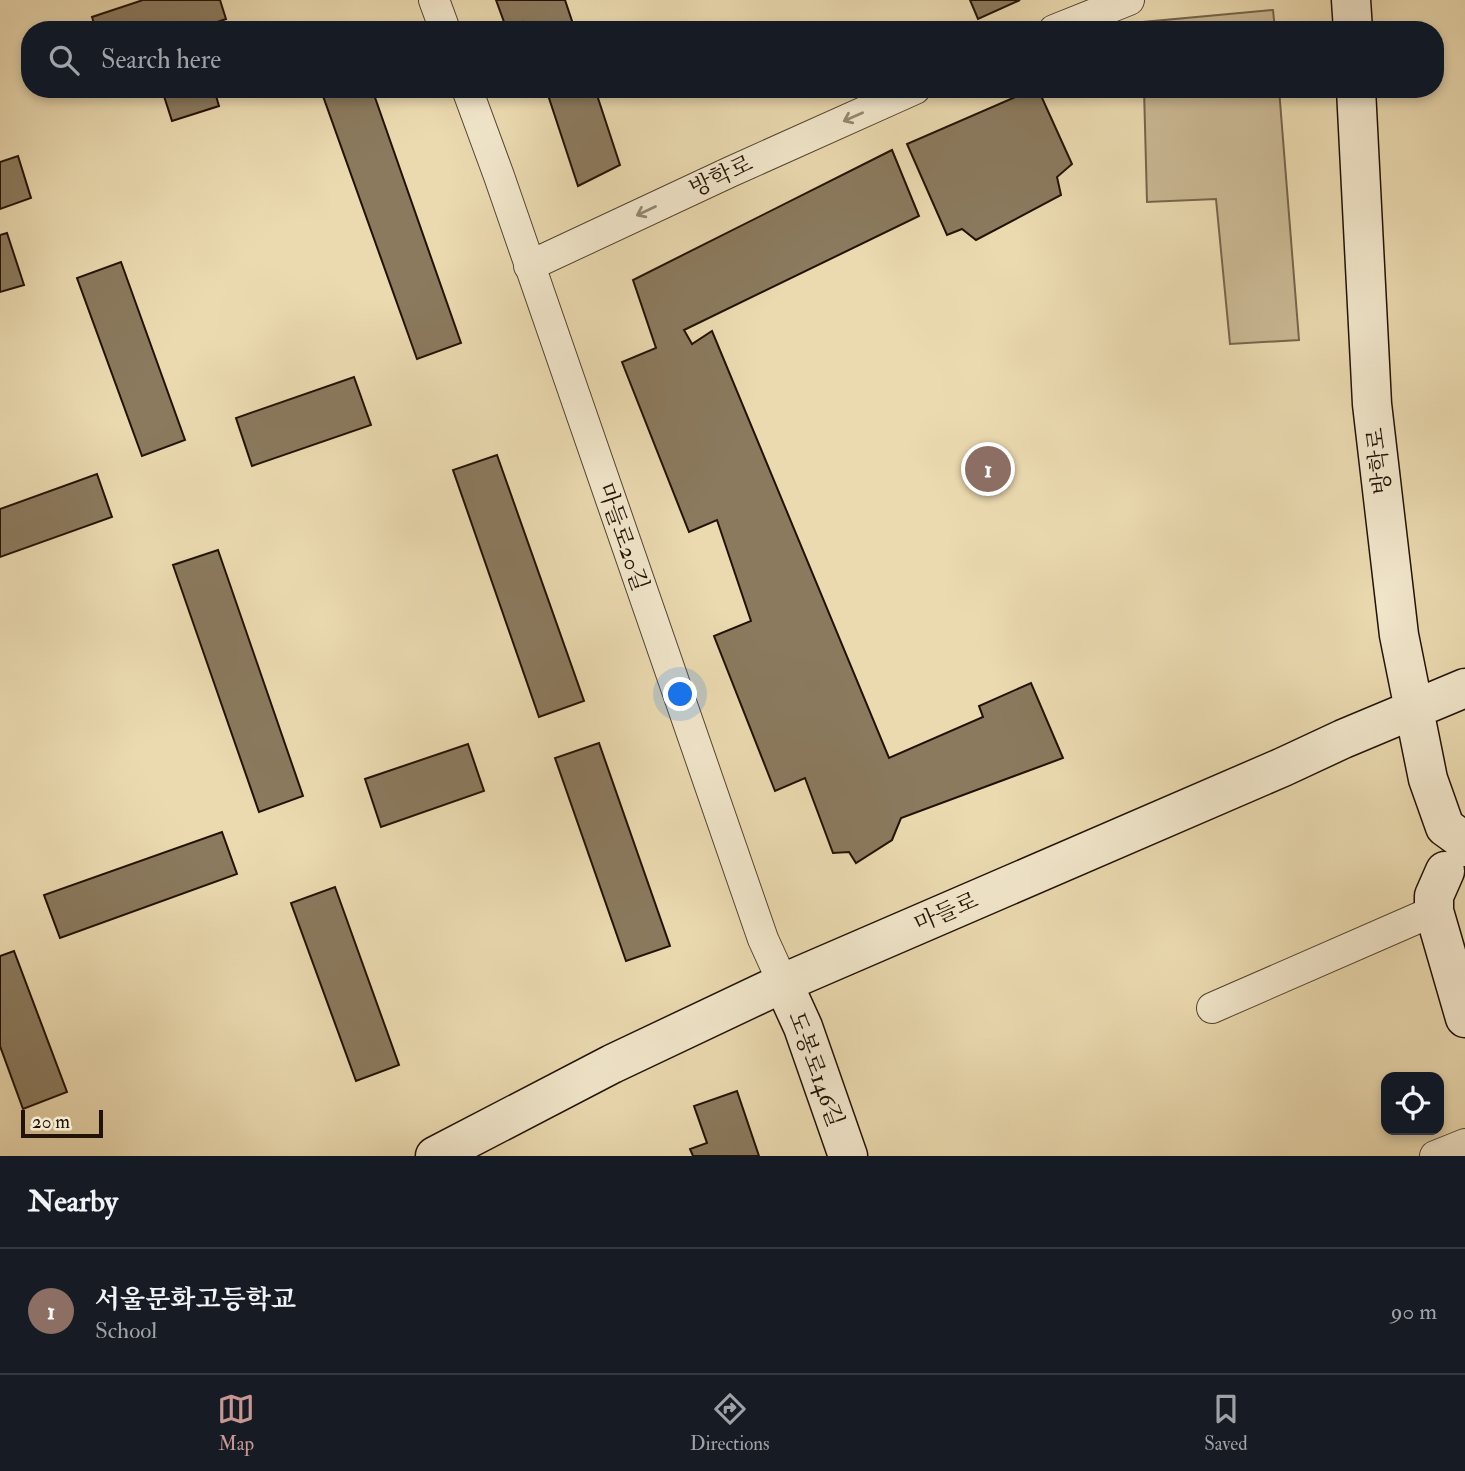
<!DOCTYPE html>
<meta charset="utf-8">
<style>
body{margin:0;font-family:"IM FELL Double Pica","Noto Serif KR",serif;background:#242831;color:#f1f3f6}
.controls{position:absolute;right:21px;bottom:21px;display:grid;overflow:hidden;border-radius:14px;box-shadow:0 4px 10px #0003}
.controls button{width:63px;height:63px;display:grid;place-items:center;padding:0;border:0;border-bottom:2px solid #363941;background:#171b24;color:#f1f3f6;font:35px sans-serif}
.scale{position:absolute;left:21px;bottom:18px;width:82px;box-sizing:border-box;padding-left:7px;border:4px solid #221205;border-top:0;font-size:19px;line-height:24px;white-space:nowrap;color:#221205;-webkit-text-stroke:5px #f2e7cc;paint-order:stroke}
.you{position:absolute;left:681px;top:695px;width:24px;height:24px;margin:-18px;border:5px solid #fff;border-radius:50%;background:#1a73e8;box-shadow:0 0 0 10px #1a73e833}
.badge{display:grid;place-items:center;width:46px;height:46px;border-radius:50%;background:#c59692;color:#fff;font-size:23px;font-weight:700}
.pin{position:absolute;translate:-50% -50%;border:4px solid #fff;box-shadow:0 2px 7px #0006}
.list{margin:0;padding:0;list-style:none}
h2{display:flex;justify-content:space-between;align-items:center;height:91px;margin:0;padding:0 28px;font-size:30px}
h2 small{font-size:23px;font-weight:400;color:#9ea1a6}
.list li{display:grid;grid-template-columns:46px 1fr auto;gap:21px;align-items:center;box-sizing:border-box;height:126px;padding:0 28px;border-top:2px solid #363941}
.list b{display:block;font-size:26px;white-space:nowrap}
.list p{margin:0;font-size:23px;white-space:nowrap;color:#9ea1a6}
.list em{font-size:23px;font-style:normal;color:#9ea1a6}
.icon{flex:none;width:38px;height:38px;fill:none;stroke:currentColor;stroke-width:2;stroke-linecap:round;stroke-linejoin:round}
.map{position:relative;flex:none;width:1465px;height:1156px;overflow:hidden}
.search{position:absolute;background:#171b24;box-shadow:0 4px 10px #0003;left:21px;right:21px;top:21px;height:77px;display:flex;align-items:center;gap:18px;box-sizing:border-box;padding:0 24px;border-radius:28px;color:#9ea1a6;font-size:26px}
.sheet{height:217px;background:#171b24}
nav{display:flex;justify-content:space-around;align-items:center;box-sizing:border-box;height:98px;border-top:2px solid #363941;background:#171b24;font-size:19px;color:#9ea1a6}
nav a{display:grid;justify-items:center;gap:4px}
nav .on{color:#c59692}
.map>svg:first-child{display:block}
.pitch{fill:#c9b893;stroke:#76654c;stroke-width:2}
.building{fill:#8b7a5e;stroke:#221205;stroke-width:2}
.lines{fill:none;stroke-linecap:round;stroke-linejoin:round}
.street-casing{stroke:#544430;stroke-width:32}
.secondary-casing{stroke:#221205;stroke-width:41}
.street{stroke:#f2e7cc;stroke-width:30}
.secondary{stroke:#f2e7cc;stroke-width:38}
.oneway{stroke:#948772}
.labels{text-anchor:middle;dominant-baseline:central;stroke-width:5;stroke-linejoin:round;paint-order:stroke}
.street-label{font-size:23px;fill:#221205;stroke:#f2e7cc}
</style>
<div class="map">
<svg width="1465" height="1156" viewBox="0 0 1465 1156">
<rect width="100%" height="100%" fill="#ebdab0"/>
<filter id="stains"><feTurbulence type="fractalNoise" baseFrequency=".00286" numOctaves="4"/><feColorMatrix values="0 0 0 0 .2 0 0 0 0 .09 0 0 0 0 .02 0 0 0 .5 -.17"/></filter>
<radialGradient id="worn" r=".72"><stop offset=".6" stop-color="#630" stop-opacity="0"/><stop offset="1" stop-color="#630" stop-opacity=".3"/></radialGradient>
<!-- pitch -->
<path class="pitch" d="M1273,10l2,20h-132v-8z
M1144,89h135l20,251 -69,4 -14,-145 -69,3z"/>
<!-- building -->
<path class="building" d="M143,0h77l6,19 -32,11h-98l-4,-13z
M496,0h69l10,30h-49l-3,-8 -16,8z
M970,0h50l-42,19z
M164,89h50l5,17 -47,15 -9,-28z
M339,89h33l89,254 -44,16 -94,-263z
M546,89h49l25,76 -42,21z
M1034,89h4l34,75 -15,13 4,18 -85,45 -14,-11 -15,6 -40,-91z
M892,150l27,66 -235,114 8,14 20,-13 177,427 94,-41 -4,-11 52,-23 32,75 -162,60 -9,22 -36,23 -7,-11 -16,1 -28,-75 -30,13 -61,-155 37,-15 -34,-101 -28,12 -67,-170 34,-14 -23,-68z
M18,156l13,42 -31,11v-47z
M7,233l17,52 -24,7v-57z
M121,262l64,178 -43,16 -65,-178z
M354,377l17,48 -119,41 -16,-48z
M497,455l87,246 -45,16 -86,-247z
M97,474l15,43 -112,40v-48z
M218,550l85,246 -44,16 -86,-247z
M599,743l71,203 -44,15 -71,-203z
M468,744l16,47 -103,36 -16,-48z
M222,832l15,42 -177,64 -16,-43z
M335,887l64,178 -43,16 -65,-178z
M14,951l53,141 -44,17 -23,-63v-90z
M737,1091l22,65h-66l-3,-7 17,-6 -13,-37z"/>
<g class="lines">
<defs>
<path id="street" d="M434,0l11,30
M1054,30l75,-30
M467,89l32,87 264,763 20,44
M529,266l201,-94 185,-83
M1212,1008l222,-97
M1435,1156l30,-12"/>
<path id="secondary" d="M1351,0l2,30
M1356,89l16,315 27,231 29,144 17,48 18,13 2,7
M1445,871l-11,25v15l31,107
M783,983l20,44 45,129
M435,1156l177,-92 171,-81 500,-216 60,-28 122,-51"/>
</defs>
<!-- street casing -->
<use href="#street" class="street-casing"/>
<!-- secondary casing -->
<use href="#secondary" class="secondary-casing"/>
<!-- street -->
<use href="#street" class="street"/>
<!-- secondary -->
<use href="#secondary" class="secondary"/>
</g>
<!-- one-way arrows -->
<defs><path id="oneway-shaft" d="M-6 0H5M1.5-3L5.5 0L1.5 3" fill="none" stroke-width="1.6" stroke-linecap="round" stroke-linejoin="round" transform="scale(1.75)"/></defs>
<g class="oneway">
<use href="#oneway-shaft" transform="translate(853 117) rotate(156)"/>
<use href="#oneway-shaft" transform="translate(646 211) rotate(155)"/>
</g>
<g class="labels">
<!-- street labels -->
<g class="street-label">
<text transform="translate(721 176) rotate(-25)">방학로</text>
<text transform="translate(1379 461) rotate(-97)">방학로</text>
<text transform="translate(623 537) rotate(71)">마들로20길</text>
<text transform="translate(946 912) rotate(-23)">마들로</text>
<text transform="translate(816 1069) rotate(70)">도봉로146길</text>
</g>
</g>
<rect width="100%" height="100%" filter="url(#stains)"/>
<rect width="100%" height="100%" fill="url(#worn)"/>
</svg>
<div class="controls">
<button><svg class="icon" aria-label="locate" viewBox="0 0 24 24"><circle cx="12" cy="12" r="6"/><path d="M12 2v4M12 18v4M2 12h4M18 12h4"/></svg></button>
</div>
<div class="scale">20 m</div>
<div class="you"></div>
<div class="pin badge" style="left:988px;top:469px;background:#8d6e63">1</div>
<div class="search"><svg class="icon" aria-label="search" viewBox="0 0 24 24"><circle cx="10" cy="10" r="6"/><path d="M15 15l6 6"/></svg>Search here</div>
</div>
<section class="sheet">
<h2>Nearby<small></small></h2>
<ul class="list">
<li><span class="badge" style="background:#8d6e63">1</span><div><b>서울문화고등학교</b><p>School</p></div><em>90 m</em></li>
</ul>
</section>
<nav>
<a class="on"><svg class="icon" aria-label="map" viewBox="0 0 24 24"><path d="M3 6l6-2 6 2 6-2v14l-6 2-6-2-6 2zM9 4v14M15 6v14"/></svg>Map</a>
<a><svg class="icon" aria-label="directions" viewBox="0 0 24 24"><path d="M12 3l9 9-9 9-9-9zM9 14v-3h6M13 9l2 2-2 2"/></svg>Directions</a>
<a><svg class="icon" aria-label="saved" viewBox="0 0 24 24"><path d="M7 4h10v16l-5-4-5 4z"/></svg>Saved</a>
</nav>
